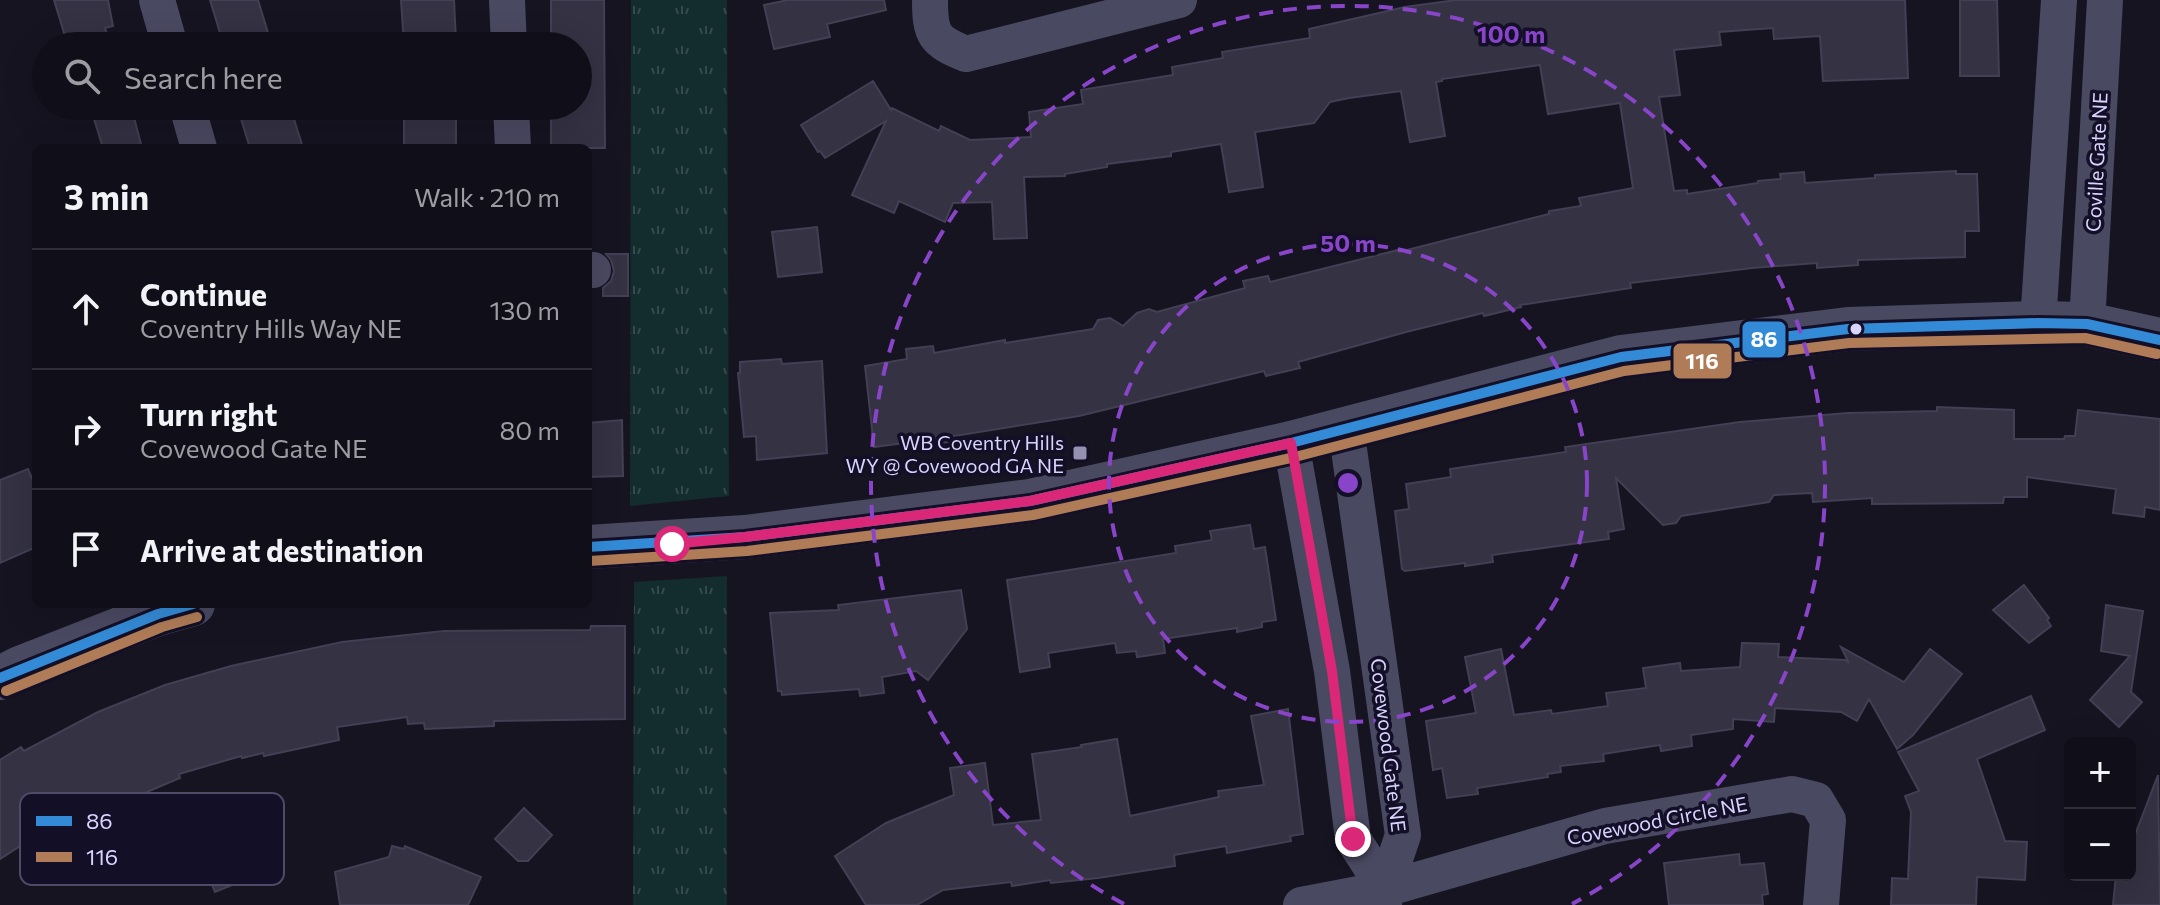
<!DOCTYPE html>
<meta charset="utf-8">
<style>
body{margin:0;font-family:Commissioner,sans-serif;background:#191822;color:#f1f3f6}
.controls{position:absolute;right:24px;bottom:24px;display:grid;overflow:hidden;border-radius:12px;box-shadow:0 8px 32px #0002}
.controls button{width:72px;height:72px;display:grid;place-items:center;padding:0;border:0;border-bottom:2px solid #302f38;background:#100f19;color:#f1f3f6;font:40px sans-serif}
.stop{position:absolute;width:24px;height:24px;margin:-18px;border:6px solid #db2777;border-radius:50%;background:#fff}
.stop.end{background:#db2777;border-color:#fff;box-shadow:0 2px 8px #0008}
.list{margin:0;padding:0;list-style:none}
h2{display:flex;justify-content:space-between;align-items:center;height:104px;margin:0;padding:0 32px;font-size:34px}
h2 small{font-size:26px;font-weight:400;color:#9c9ca2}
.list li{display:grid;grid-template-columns:52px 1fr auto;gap:24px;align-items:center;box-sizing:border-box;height:120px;padding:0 32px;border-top:2px solid #302f38}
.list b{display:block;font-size:30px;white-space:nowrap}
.list p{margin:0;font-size:26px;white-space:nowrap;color:#9c9ca2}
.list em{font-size:26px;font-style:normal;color:#9c9ca2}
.icon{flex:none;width:44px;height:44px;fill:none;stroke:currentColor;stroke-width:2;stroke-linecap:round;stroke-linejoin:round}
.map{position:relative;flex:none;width:2160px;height:905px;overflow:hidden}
.search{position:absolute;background:#100f19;box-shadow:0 8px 32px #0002;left:32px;top:32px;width:560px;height:88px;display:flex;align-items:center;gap:20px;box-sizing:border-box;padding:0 28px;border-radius:44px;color:#9c9ca2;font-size:30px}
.panel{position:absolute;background:#100f19;box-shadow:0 8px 32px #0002;left:32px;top:144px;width:560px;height:464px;border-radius:12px}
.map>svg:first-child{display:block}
.park{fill:url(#park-tufts)}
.building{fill:#343243;stroke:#433f54;stroke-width:2}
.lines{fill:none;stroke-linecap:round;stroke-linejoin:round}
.minor{stroke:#4a4962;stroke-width:36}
.tertiary{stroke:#4a4962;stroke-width:44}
.bus-1-casing{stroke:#130f26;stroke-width:16}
.bus-2-casing{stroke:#130f26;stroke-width:16}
.bus-1{stroke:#338bd7;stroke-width:10}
.bus-2{stroke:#b07c57;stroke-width:10}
.route{stroke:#db2777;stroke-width:10}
.ring{fill:none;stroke:#8945c9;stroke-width:4;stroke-dasharray:14 10}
.bus-dot{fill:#d9d4ff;stroke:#130f26;stroke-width:3}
.poi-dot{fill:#9591b1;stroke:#130f26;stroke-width:3}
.labels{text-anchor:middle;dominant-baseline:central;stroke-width:7;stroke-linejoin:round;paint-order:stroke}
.street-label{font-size:20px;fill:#d9d4ff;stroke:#130f26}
.poi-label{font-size:20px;fill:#d9d4ff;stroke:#130f26;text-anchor:end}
.key{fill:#130f26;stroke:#4e4a67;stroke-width:2}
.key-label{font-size:22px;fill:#d9d4ff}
.centre{fill:#8945c9;stroke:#130f26;stroke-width:4}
.ring-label{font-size:24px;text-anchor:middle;font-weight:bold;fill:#8945c9;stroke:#130f26;stroke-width:7;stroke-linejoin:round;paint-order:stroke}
.line-badge{stroke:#130f26;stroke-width:3}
.badge-label{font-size:22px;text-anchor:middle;font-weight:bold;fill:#fff}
</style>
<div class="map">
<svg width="2160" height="905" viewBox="0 0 2160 905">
<defs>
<pattern id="park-tufts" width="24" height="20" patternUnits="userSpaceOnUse" patternTransform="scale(2)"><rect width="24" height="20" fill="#132c2d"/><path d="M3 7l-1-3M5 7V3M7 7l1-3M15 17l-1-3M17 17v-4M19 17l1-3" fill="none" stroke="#354a4c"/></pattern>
</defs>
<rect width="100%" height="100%" fill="#161421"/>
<!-- park -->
<path class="park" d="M631,0h96l2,496 -99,10z
M727,576v329h-94l1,-323z"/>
<!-- building -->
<path class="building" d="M54,0h54l5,26 -8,2 6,18h-43z
M210,0h48l14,46h-48z
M401,0h53l2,41 -52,3z
M551,0h53l1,148h-54v-36h9v-6h18v-60h-27z
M788,0h96l2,10 -59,14 3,13 -56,12 -10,-44z
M1456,0h449l3,78 -85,3 -3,-45 -46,3 -1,-11 -54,4 2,13 -47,5 6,45 -21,2 15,94 13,-1v4l71,-11v-2l23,-2 -1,-5 24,-2 1,11 70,-5v-3l81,-4v3h21l2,57h-14v26l-107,3v5l-41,3v-5l-65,5 -122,15 1,5 -111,17 1,2 -37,9 -1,-3 -77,19 -108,30 2,6 -34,8 -2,-5 -185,45 -125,20 1,5 -36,5v-5l-45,6 -9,-81 42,-7 -1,-10 27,-3 1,7 71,-13v3l88,-14 5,-9 12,-2 13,8 14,-13 12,-4 8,3 88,-24 -2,-7 25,-5 2,6 128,-32 1,2 150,-38v-3l32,-5 -2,-8 54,-10 -13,-85 -72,11 -8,-49 -98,14v2l-6,1 9,54 -35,6 -9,-51 -52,7 -19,4 -16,21 -59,9 8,55 -34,5 -8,-48 -50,8v4l-64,8v3l-42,7v2l-41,1 3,61 -33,1 -2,-37 -39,1 -8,19 -46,-21 -5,12 -42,-18 34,-74 -61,37 -5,-7 -2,1 -17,-27 72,-44 18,29 1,-2 47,23 2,-5 29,14 61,-3 -2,-25 54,-8 -2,-14 92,-15 -1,-8 51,-9 -1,-6 88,-14 -1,-9 96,-22z
M1960,0h37l2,76h-39z
M90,106h41l11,42h-39z
M237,106h53l13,42h-53z
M404,106h52v42h-52z
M817,227l5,45 -44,5 -6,-45z
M606,254h22v42h-25v-8l8,-7 3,-10 -3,-11z
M781,359l1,5 40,-3 5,92 -70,7 -1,-24 -12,1 -6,-64h2v-11z
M1937,407l77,3v29h50l1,-3h10l3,-26 82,9v91l-15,-3 -1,10 -31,-4 3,-24 -89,-12v20h-23l-1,6 -131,1v-6l-59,4 -1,-9 -38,2 -5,7 -88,14 -5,7 -13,2 -47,-47 8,51 -16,3 1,7 -117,16 1,7 -28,4v-3l-60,8 -3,-2 -7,-58 14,-2 -3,-25 45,-7 -1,-8 116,-17 -1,-5 175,-25 108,-9 89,-2z
M622,420l1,56 -35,1v-54z
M28,469l8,19v59l-36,16v-83z
M1250,525l4,24 11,-2 11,73 -14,2v5l-25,5v-4l-74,11 2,14 -28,4 -1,-6 -19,2 -2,-10 -67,10 2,14 -30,5 -13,-92 169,-27 -1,-7 37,-6 -2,-9z
M2024,585l25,33 -2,2 4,6 -22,17 -36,-33z
M961,590l6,39 -39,51 -12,-9 -34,6 2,16 -24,3 -1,-7 -77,6 -1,-4h-3l-8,-78 69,-3 -1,-5z
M2106,605l37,6 -12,81 11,10 -23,25 -29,-27 40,-44 -29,-5z
M591,626h34v93l-131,2v5l-69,3 -1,-6 -16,1 -1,-7 -70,10 2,13 -75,16 -1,-3 -21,5 -1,-2 -62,18 1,4 -59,25 -72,41 -7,-12 -42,27v-99l21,-13 3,4 74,-39 67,-27 66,-19 111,-24 102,-11 146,-1z
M1742,643l37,1 -1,13 67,3 4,3 -8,-16 63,35 26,-33 32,25 -49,61 -16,14 -28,-50 -12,22 -16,-9 -66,-4 -1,14 -41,-3v10l-42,6 1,11 -31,5 -1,-6 -57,9 1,7 -44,5 1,6 -14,2 1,3 -71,11 1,6 -31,4 -5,-30 -9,2 -7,-49 50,-8 -11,-56 36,-8 13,66 37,-5 1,4 56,-8 -2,-13 40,-5 -3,-20 37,-5 1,8 59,-4z
M2031,696l14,34 -68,29 28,82 22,1 -2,38 -48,-3 -1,28h-85l1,-27 16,1 3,-67 -6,-16 14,-5 -21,-39z
M1288,709l15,125 -13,2 1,5 -64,12 -1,-7 -52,9 1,11 -77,12 -47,5 -1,-3 -38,6 -1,-4 -68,8 -26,15h-51l-31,-49 51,-33 68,-28 -4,-27 35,-5 8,62 48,-5 -9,-66 50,-7 -1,-2 36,-6 13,77 89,-19 -1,-6 46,-6 -13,-69z
M2158,775l2,130h-47l3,-30h14v-27z
M524,808l28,27 -24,26h-10l-23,-22z
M233,845l14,34 -32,13 -14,-34z
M392,846l12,3 1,-3 76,31 -13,28h-128l-5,-33 54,-15z
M1739,854l1,11 24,-2 4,31 -6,1 1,10h-94l-5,-42z"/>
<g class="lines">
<!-- minor -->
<path class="minor" d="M157,0l13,46
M507,0l2,46
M930,0c0,35 4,41 36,54l213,-54
M187,106l12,42
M511,106l2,42
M588,270h5
M2038,323l21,-323
M2087,324l18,-324
M1346,428l57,407 -18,54 -1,16
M1291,443l41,228 21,168 32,50
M1301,905l84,-16 220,-63 187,-32 24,6 12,20 -7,85"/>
<!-- tertiary -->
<path class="tertiary" d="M588,547l157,-10 285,-36 261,-58 330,-86 227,-28 190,-6 49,1 73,16
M0,678l20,-10 138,-54 35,-10"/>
<defs>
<path id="bus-1" d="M588,547l157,-10 285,-36 261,-58 330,-86 227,-28 190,-6 49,1 73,16
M0,678l158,-64 35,-10"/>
<path id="bus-2" d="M589,561l158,-10 286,-36 262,-58 329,-86 225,-28 236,-5 72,16
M6,691l156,-64 35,-10"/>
</defs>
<!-- bus-1 casing -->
<use href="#bus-1" class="bus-1-casing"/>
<!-- bus-2 casing -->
<use href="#bus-2" class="bus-2-casing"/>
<!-- bus-1 -->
<use href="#bus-1" class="bus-1"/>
<!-- bus-2 -->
<use href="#bus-2" class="bus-2"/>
</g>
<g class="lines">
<!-- route -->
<path class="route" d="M672,544l73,-7 285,-36 261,-58 41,228 21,168"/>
</g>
<!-- distance rings -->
<g class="ring">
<circle cx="1348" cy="483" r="239"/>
<path d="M1124 904A477 477 0 1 1 1572 904"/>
</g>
<!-- markers -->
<circle class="bus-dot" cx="1856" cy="329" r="7"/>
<rect class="poi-dot" x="1072" y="445" width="16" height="16" rx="4"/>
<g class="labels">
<!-- street labels -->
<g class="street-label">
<text transform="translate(2096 162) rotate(-87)">Coville Gate NE</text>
<text transform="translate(1389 745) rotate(83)">Covewood Gate NE</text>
<text transform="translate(1657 820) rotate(-11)">Covewood Circle NE</text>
</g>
<!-- poi labels -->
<g class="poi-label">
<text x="1064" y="442">WB Coventry Hills<tspan x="1064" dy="23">WY @ Covewood GA NE</tspan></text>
</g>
</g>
<!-- legend -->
<rect x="20" y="793" width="264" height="92" rx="12" class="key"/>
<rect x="36" y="816" width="36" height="10" fill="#338bd7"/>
<rect x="36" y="852" width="36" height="10" fill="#b07c57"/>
<g class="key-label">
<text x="86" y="829">86</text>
<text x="86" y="865">116</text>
</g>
<circle cx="1348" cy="483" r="12" class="centre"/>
<g class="ring-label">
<text x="1511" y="43">100 m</text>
<text x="1348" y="252">50 m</text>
</g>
<g class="line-badge">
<rect x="1741" y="320" width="46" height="39" rx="8" fill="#338bd7"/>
<rect x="1672" y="342" width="61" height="38" rx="8" fill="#b07c57"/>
</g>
<g class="badge-label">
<text x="1764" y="347">86</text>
<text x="1702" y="369">116</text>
</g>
</svg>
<div class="controls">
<button>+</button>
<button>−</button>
</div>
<div class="stop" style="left:672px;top:544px"></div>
<div class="stop end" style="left:1353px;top:839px"></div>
<div class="search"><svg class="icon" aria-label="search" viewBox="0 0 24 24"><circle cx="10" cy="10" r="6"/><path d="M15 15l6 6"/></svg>Search here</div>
<section class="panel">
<h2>3 min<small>Walk · 210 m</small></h2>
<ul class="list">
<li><svg class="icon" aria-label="ahead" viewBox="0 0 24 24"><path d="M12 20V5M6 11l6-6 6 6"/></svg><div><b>Continue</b><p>Coventry Hills Way NE</p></div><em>130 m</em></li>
<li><svg class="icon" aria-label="right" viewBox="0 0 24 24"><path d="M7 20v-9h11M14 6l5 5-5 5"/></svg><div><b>Turn right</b><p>Covewood Gate NE</p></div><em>80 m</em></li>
<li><svg class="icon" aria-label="arrive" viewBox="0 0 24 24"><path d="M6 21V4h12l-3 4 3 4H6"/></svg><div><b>Arrive at destination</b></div></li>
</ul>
</section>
</div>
